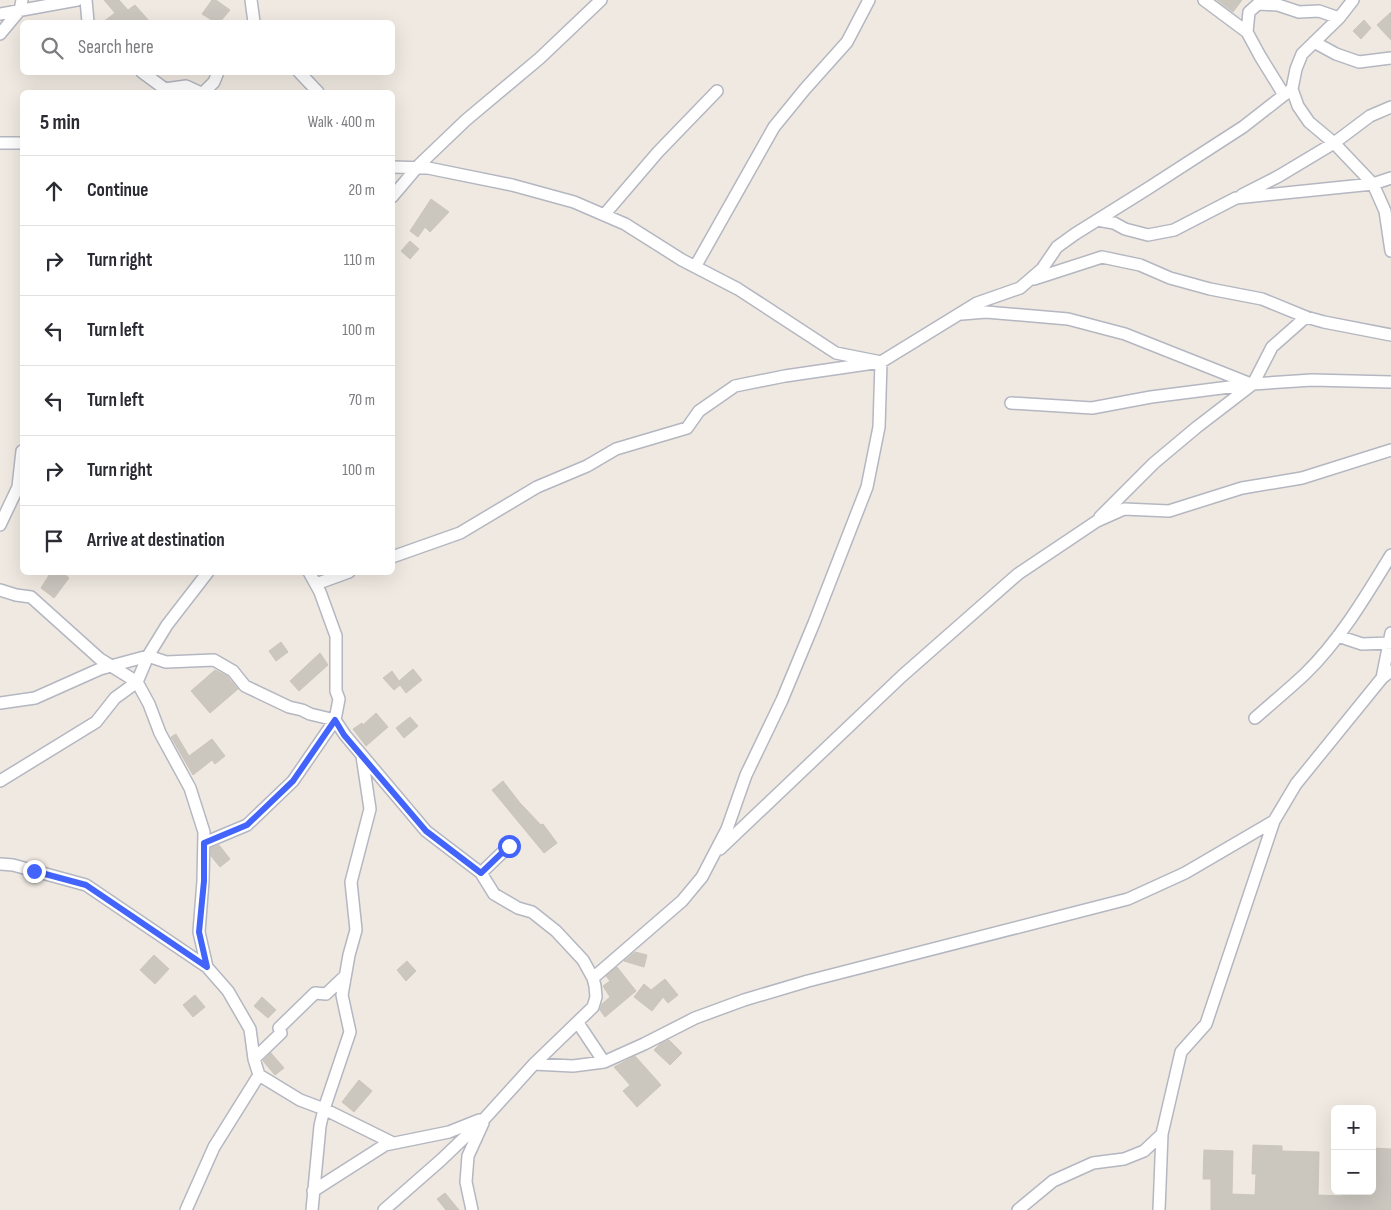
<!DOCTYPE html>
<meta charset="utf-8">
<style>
body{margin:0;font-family:"Sofia Sans Condensed",sans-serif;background:#f7f7f7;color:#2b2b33}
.controls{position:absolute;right:15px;bottom:15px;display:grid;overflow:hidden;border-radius:8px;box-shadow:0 5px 20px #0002}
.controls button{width:45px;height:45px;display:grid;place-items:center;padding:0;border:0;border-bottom:1px solid #e1e1e2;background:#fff;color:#2b2b33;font:25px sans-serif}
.stop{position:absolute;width:15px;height:15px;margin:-11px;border:4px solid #4264fb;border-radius:50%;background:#fff}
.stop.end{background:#4264fb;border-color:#fff;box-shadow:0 1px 5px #0008}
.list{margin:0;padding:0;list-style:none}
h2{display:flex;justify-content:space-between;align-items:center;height:65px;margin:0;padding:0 20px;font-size:21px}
h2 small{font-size:16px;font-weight:400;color:#7c7c81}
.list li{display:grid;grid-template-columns:32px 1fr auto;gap:15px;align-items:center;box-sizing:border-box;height:70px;padding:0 20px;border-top:1px solid #e1e1e2}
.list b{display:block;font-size:19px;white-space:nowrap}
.list em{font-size:16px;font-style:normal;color:#7c7c81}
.icon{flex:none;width:28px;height:28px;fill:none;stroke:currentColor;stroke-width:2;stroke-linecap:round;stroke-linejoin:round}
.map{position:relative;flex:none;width:1391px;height:1210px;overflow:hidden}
.search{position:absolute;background:#fff;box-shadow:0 5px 20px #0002;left:20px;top:20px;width:375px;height:55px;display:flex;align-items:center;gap:12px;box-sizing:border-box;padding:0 18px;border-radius:8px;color:#7c7c81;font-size:19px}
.panel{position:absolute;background:#fff;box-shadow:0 5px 20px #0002;left:20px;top:90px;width:375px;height:485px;border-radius:8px}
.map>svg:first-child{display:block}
.building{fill:#cbc7bf;stroke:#cbc5ba}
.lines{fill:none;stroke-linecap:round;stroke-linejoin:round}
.street-casing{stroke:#b4b7c1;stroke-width:14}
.street{stroke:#fff;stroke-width:11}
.route{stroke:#4264fb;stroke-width:6}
</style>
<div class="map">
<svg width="1391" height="1210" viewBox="0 0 1391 1210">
<rect width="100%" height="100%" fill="#efe9e1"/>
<!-- building -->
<path class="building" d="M104,0h15l9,10 7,-5 15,17h-47l12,-9z
M212,0h4l14,10 -10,12h-5l-13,-8z
M1217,0h25l-9,12z
M1391,12v28l-14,-15z
M1364,20l7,8 -10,11 -8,-8z
M431,199l18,13 -19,20 -5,-5 -7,10 -8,-6z
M410,241l9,8 -9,10 -9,-8z
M51,572h11l7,6 -15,20 -13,-10z
M281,642l7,10 -12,9 -7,-10z
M320,653l8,12 -29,26 -9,-10z
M413,669l9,11 -16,13 -6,-8 -6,5 -11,-12 9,-7 7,10z
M215,670l12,6 11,13 -28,24 -19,-22z
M376,713l12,14 -22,19 -13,-17 9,-6 1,2z
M410,717l8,9 -14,12 -8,-10z
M176,734l13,22 23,-17 13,17 -10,8 -3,-4 -19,15 -22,-38z
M503,781l17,22 21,22 2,-1 14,19 -13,10 -52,-63z
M219,845l11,14 -10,8 -9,-11v-8z
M635,952l12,3 -3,12 -20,-6z
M154,955l15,14 -14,15 -15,-14z
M407,961l9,10 -10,10 -9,-11z
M617,967l19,24 -31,26 -5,-7 2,-6 8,-7 -7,-11 7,-5 -4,-5z
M665,979l13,16 -10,8 -5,-6 -11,14 -18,-14 10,-13 7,6z
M195,995l10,12 -12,10 -10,-12z
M262,997l14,13 -8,8 -14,-12z
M669,1040l13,13 -12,12 -16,-15 6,-6z
M271,1053l13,15 -9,7 -12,-14z
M635,1056l26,29 -24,22 -14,-16 7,-6 -16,-18z
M359,1080l13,11 -18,21 -12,-10z
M1253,1145l29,1v5l37,1 -1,43 24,1v-3l30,1v-46l19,1v61h-180v-31h-8l1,-29 29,1 -1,43 23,1 1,-21h-4z
M445,1193l14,17h-13l-9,-11z"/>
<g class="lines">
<defs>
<path id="street" d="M86,0l2,22
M251,0l3,22
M1204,0l43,32 2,-20 9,-8 20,1 21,7 20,-1 20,7 14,-18
M0,14l77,-14
M0,34l20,-24 2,-10
M1314,42l22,12 23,8 32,-4
M142,72l23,17 21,-3 13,6
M299,72l19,20
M1292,89l4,-20 6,-15 37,-36
M204,92l10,-10 4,-10
M1284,95l8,-6 6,17 11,16 25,21 39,41 12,27 6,40
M0,143h22
M392,167l36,1 84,17 62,17 51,22 57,36 56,29 98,64 45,9 96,-59 43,-15 22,-19 15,-22 18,-13 72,-45 96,-62 41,-32 -24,-39 -13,-24
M1242,195l37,-19 55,-33 36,-27 21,-9
M392,197l28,-33 46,-44 74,-62 61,-58
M604,215l54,-63 59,-61
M1097,220l17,3 11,6 23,6 26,-5 62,-32 137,-14 18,-6
M695,267l79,-140 31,-38 42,-47 22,-42
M1034,279l68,-22 38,8 30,13 40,11 52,10 44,18 18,5 67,13
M962,314l24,-2 82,7 57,15 126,50
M1011,403l81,5 59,-11 102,-13 59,-4 79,2
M1100,517l54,-54 43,-36 56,-43 19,-37 34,-30
M0,525l18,-38 4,-36
M392,557l68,-24 77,-46 50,-21 29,-17 71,-21 12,-17 36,-25 50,-10 96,-14 -2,65 -12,60 -53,136 -32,77 -36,75 -19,54 -25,48 -20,24 -89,77
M316,584l33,-12
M0,590l16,5 15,2 69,62 37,23 12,22 11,29 30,55 14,44 -1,49 -4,51 8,35 21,24 22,38 4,30 5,16 41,25 24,9 -4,17 -8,84
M1338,636l24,8 29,-1
M1382,678l9,-45
M0,703l35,-5 65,-29 48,-13 18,6 48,-2 19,11 12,15 44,21 13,3 8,4 25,6 10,15 81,96 55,42 13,21 24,14 14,4 24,19 27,29 10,18 2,8 1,11 -3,10 -59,57 -48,53 -45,43 -57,50
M1255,718c17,-15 34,-29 50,-44 35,-34 61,-78 86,-119
M362,756l8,53 -19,73 5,48 -7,25 -7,40 8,37 -26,77 69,34
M0,781l96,-59 19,-24 22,-16 11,-26 19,-31 41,-53
M204,843l43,-18 46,-44 42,-61 4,-21 -3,-8v-55l-16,-44 -11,-20
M720,849l182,-173 116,-102 79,-53 27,-12 45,2 73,-23 60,-10 89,-28
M0,864l13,1 73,20 121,82
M481,873l28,-27
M578,1023l26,39
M254,1059l27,-26 -2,-5 36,-35 11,1 19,-18
M534,1064l39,2 31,-4 40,-18 51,-26 49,-18 64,-19 320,-82 57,-26 89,-52 22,-37 86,-106 9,-7
M313,1191l72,-46 64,-13 30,-12
M186,1210l28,-63 45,-72
M472,1210l-6,-28 2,-26 15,-33
M1018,1210l35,-29 40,-18 31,-4 20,-8 18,-17 19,-82 25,-28 68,-203
M1159,1210l3,-76"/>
</defs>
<!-- street casing -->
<use href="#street" class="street-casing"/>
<!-- street -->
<use href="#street" class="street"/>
</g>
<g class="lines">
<!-- route -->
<path class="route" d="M34,871l52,14 121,82 -8,-35 5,-51v-38l43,-18 46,-44 42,-61 9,15 82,96 55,42 28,-27"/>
</g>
</svg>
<div class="controls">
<button>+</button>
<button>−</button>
</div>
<div class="stop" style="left:509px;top:846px"></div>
<div class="stop end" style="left:34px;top:871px"></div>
<div class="search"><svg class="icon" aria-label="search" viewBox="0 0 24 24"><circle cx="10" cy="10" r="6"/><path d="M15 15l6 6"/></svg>Search here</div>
<section class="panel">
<h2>5 min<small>Walk · 400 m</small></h2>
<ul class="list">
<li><svg class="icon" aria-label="ahead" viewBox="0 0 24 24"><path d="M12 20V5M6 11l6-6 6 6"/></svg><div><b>Continue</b></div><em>20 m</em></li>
<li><svg class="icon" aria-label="right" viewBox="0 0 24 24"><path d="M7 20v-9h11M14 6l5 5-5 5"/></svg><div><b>Turn right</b></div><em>110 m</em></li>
<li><svg class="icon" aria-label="left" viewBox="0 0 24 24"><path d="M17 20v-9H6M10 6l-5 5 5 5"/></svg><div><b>Turn left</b></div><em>100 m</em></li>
<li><svg class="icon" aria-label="left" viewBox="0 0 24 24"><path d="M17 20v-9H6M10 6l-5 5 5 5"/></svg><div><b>Turn left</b></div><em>70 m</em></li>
<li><svg class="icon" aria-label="right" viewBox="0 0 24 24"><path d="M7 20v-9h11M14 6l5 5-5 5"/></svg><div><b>Turn right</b></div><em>100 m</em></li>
<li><svg class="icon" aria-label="arrive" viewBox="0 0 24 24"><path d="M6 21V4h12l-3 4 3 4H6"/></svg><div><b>Arrive at destination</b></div></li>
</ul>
</section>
</div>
